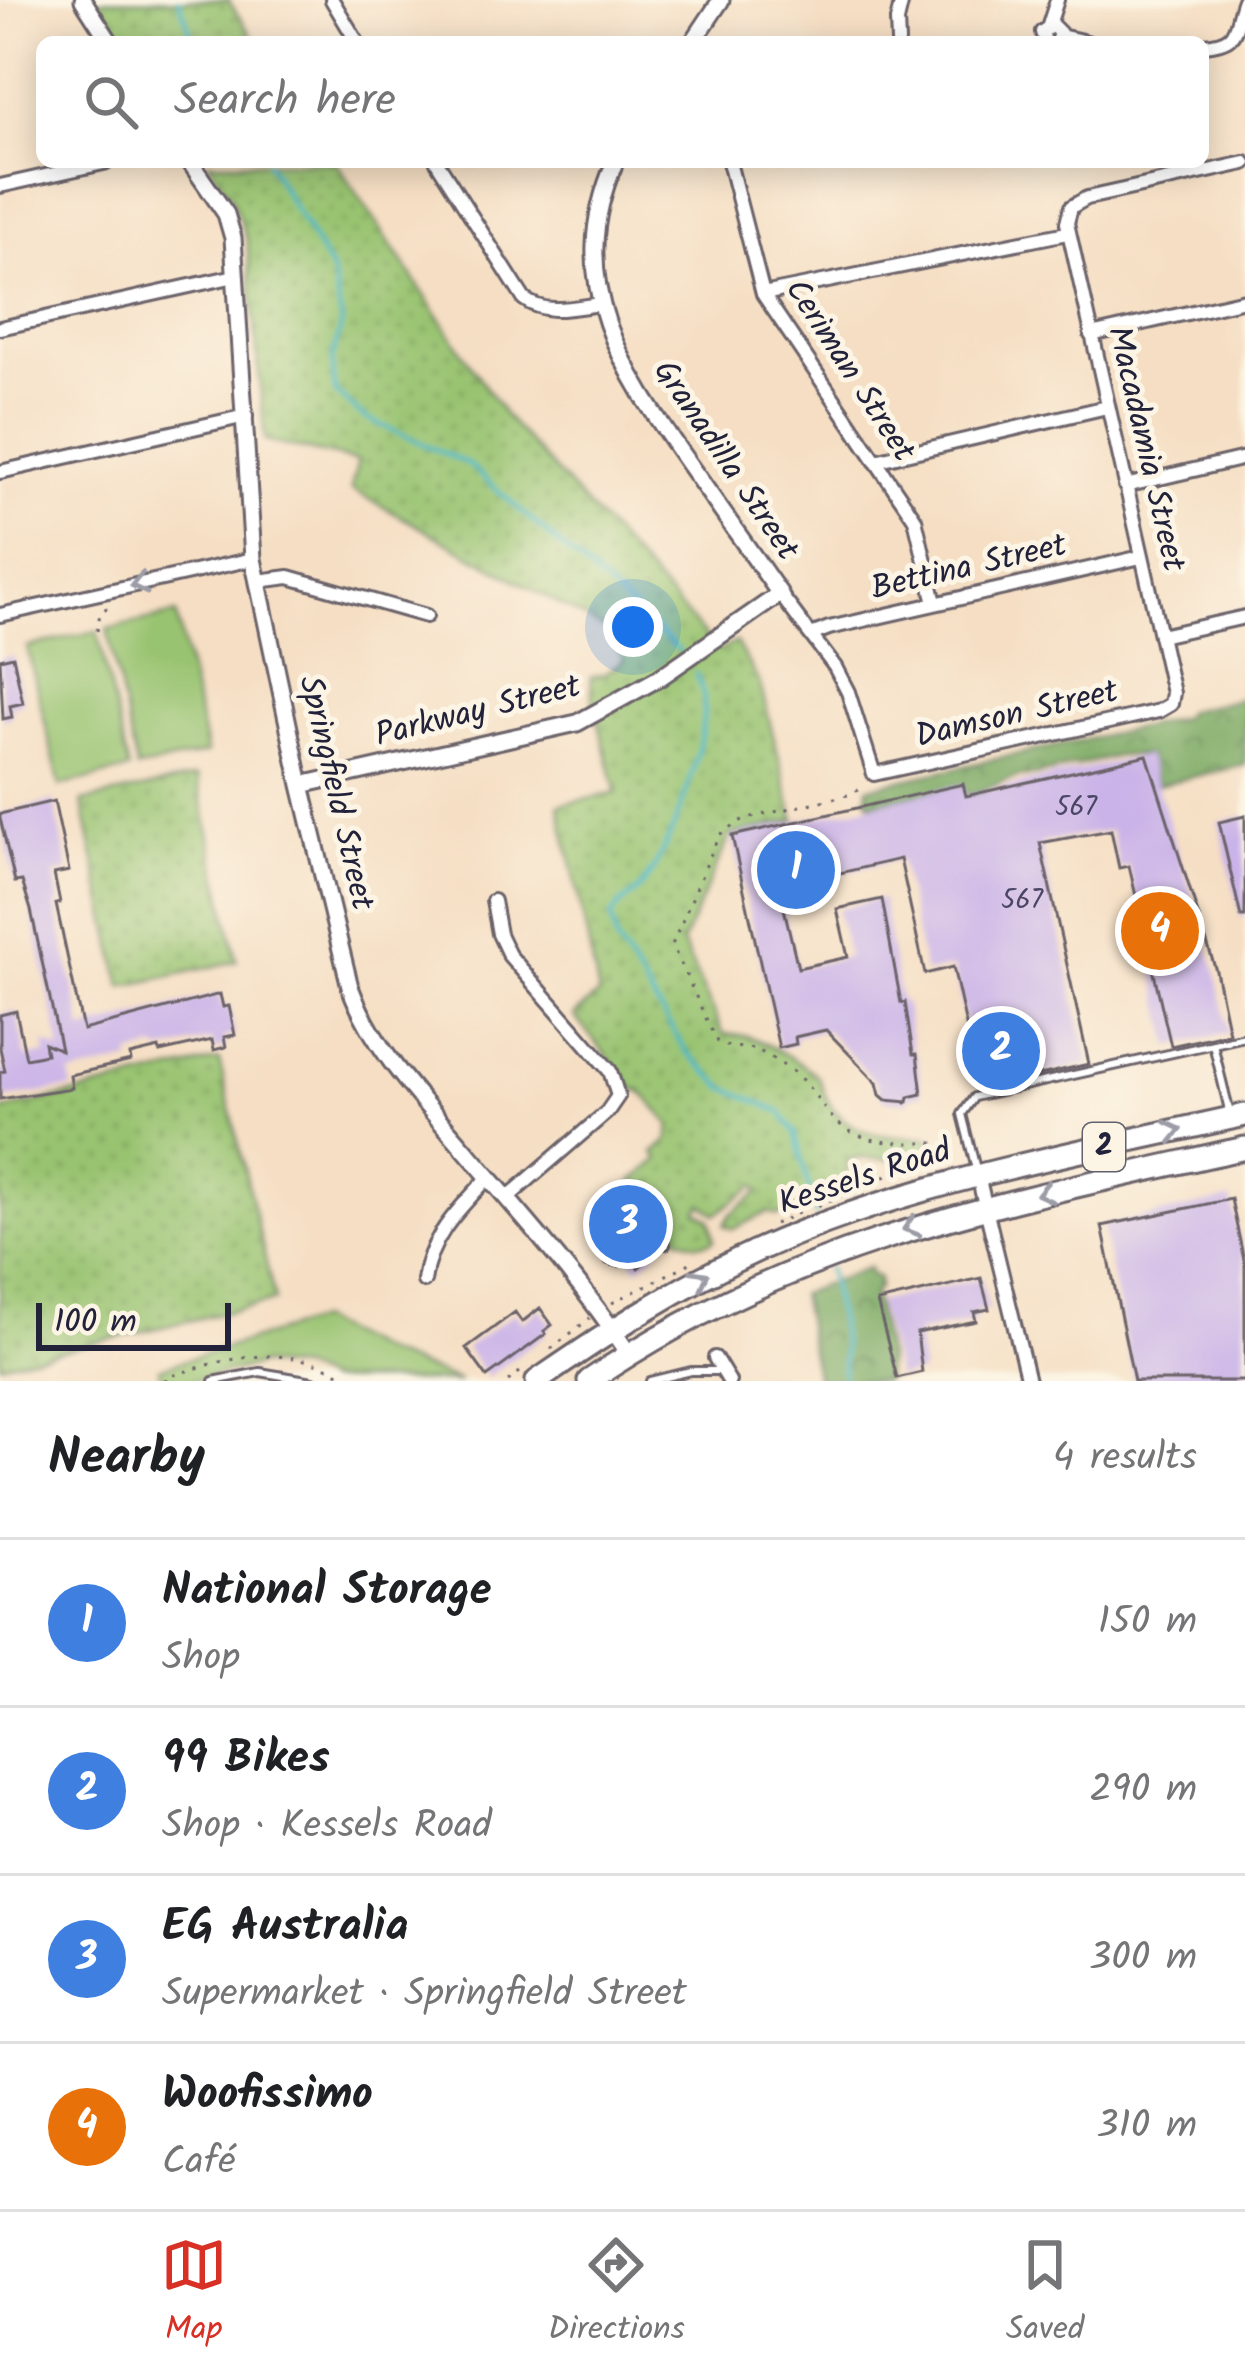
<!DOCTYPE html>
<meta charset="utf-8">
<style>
body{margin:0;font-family:Kalam,sans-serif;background:#f6f6f6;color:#202124}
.scale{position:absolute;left:36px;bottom:30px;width:195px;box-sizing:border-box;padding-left:12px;border:6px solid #22223b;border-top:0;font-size:33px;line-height:42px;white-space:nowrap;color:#22223b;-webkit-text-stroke:9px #fcf5e5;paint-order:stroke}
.you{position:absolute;left:633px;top:627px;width:42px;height:42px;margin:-30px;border:9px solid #fff;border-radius:50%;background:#1a73e8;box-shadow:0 0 0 18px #1a73e833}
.badge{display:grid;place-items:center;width:78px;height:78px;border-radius:50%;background:#d93025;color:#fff;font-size:39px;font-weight:700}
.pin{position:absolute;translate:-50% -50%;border:6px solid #fff;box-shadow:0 3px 12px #0006}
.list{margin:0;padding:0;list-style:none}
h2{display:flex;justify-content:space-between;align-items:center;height:156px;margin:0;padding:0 48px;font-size:51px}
h2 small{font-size:39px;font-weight:400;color:#757577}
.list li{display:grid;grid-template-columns:78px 1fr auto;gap:36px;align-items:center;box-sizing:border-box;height:168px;padding:0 48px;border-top:3px solid #e0e0e0}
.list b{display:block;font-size:45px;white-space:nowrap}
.list p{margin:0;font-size:39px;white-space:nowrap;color:#757577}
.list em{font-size:39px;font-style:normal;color:#757577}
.icon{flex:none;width:66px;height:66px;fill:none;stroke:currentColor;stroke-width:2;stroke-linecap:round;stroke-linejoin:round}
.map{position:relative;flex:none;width:1245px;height:1381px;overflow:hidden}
.search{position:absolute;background:#fff;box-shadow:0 6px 30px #0003;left:36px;right:36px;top:36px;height:132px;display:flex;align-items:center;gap:30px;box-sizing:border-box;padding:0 42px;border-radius:18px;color:#757577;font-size:45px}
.sheet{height:828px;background:#fff}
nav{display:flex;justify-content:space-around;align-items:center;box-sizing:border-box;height:168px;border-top:3px solid #e0e0e0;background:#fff;font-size:33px;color:#757577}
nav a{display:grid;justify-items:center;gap:6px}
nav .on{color:#d93025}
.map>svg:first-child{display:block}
.green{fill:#98c370;stroke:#5d7256;stroke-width:3}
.forest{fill:url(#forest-crowns);stroke:#4e664e;stroke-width:3}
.park{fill:url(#park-dots);stroke:#5d7256;stroke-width:3}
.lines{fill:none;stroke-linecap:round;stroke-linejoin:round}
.stream{stroke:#49b8c2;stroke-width:4.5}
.building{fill:#cab3e8}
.service-casing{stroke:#6c646b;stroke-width:12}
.minor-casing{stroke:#6c646b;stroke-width:18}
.tertiary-casing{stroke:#6c646b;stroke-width:21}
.trunk-casing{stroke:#6c646b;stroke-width:27}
.path{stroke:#6c646b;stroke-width:3;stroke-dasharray:3 9;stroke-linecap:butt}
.service{stroke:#fff;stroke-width:6}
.minor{stroke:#fff;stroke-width:12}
.tertiary{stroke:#fff;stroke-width:15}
.trunk{stroke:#fff;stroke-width:21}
.oneway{stroke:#9c9ca7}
.labels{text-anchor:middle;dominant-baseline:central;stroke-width:10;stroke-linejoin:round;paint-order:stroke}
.number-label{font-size:27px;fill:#4c4666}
.shield{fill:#fcf5e5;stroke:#63616e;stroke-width:3}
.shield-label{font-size:30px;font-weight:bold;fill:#22223b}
.street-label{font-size:33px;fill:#22223b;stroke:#fcf5e5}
</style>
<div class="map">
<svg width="1245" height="1381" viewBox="0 0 1245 1381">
<defs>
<pattern id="forest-crowns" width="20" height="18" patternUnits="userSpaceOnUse" patternTransform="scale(3)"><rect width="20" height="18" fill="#7aa962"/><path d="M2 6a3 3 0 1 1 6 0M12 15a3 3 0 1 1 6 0" fill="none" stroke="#648952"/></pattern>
<pattern id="park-dots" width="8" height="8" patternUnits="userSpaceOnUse" patternTransform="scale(3)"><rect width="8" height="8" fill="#98c370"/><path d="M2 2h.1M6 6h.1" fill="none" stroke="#83a762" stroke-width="1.8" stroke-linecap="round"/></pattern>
</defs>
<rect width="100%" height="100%" fill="#fcf5e5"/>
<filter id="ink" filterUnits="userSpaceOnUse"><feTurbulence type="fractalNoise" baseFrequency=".00833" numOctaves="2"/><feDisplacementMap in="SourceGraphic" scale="24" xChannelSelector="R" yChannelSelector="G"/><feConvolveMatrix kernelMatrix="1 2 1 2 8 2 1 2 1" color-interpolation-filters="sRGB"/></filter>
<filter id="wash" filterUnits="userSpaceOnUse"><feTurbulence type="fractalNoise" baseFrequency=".004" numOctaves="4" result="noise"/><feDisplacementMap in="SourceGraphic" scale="48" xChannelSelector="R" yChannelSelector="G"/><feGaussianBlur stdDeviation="2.7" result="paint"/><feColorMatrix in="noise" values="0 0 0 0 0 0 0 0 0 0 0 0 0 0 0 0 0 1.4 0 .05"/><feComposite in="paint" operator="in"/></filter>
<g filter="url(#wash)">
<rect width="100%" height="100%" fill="#f5dec3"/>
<!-- green -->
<path class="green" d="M176,614l31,139 -70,16 -30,-140z
M97,631l32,139 -69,16 -33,-139z
M317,1320l68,34 75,27h-133l-28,-12 -40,-4 -67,16h-31l-2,-13z"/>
<!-- forest -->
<path class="forest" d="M1245,698v67l-88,20 -10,-30 -30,1 -84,20c-22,-2 -45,15 -67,20l-3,-11 -91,19 -5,-6 1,-11 270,-59 43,-10 5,-7z
M869,1267l1,7 8,3 1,10 -6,7 14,63 -3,24h-67l-17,-87z"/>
<!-- park -->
<path class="park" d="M98,0h130l28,42h-129z
M208,162h128l169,254 214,235 17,-9 24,42 35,136 -65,16 -48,107 41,90c10,4 18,1 27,4 11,3 58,29 66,38 6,6 7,18 12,26 22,37 62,37 101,36l3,18 -9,4 -15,-7 -20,7 -30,-1 -11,4 1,18 24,-10 5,3 -30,19 -70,24 -9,-4 -35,17 -9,-4 7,-11 28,-22 -4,-6 -39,28 -14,-10 -5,7 13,8 4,21c-36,17 -58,-30 -82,-58l27,-22 -5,-7 14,-12 3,-16 -31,-35h-5l-61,-74 25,-22 -40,-189 58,-12 -24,-91 -2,-25 13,-3 20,-14 -16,-29 -257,-142 7,-28 -93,-20 -18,-200 -16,-45z
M197,777l40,184 -115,26 -40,-185z
M219,1060l56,241 -275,63v-253z"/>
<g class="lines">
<!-- stream -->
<path class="stream" d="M179,0l15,42
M267,162l65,110 10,51 -10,36 3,33 30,26 103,46 211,186
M696,674c3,9 8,18 8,27 0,53 -31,141 -61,184 -10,13 -24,17 -32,32l6,25 69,109 38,36 57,25 14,21 21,83
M828,1268l15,78v35"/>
</g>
<g id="blocks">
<!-- building -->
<path class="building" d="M13,656l10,47 -13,3 2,11 -9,2 -3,-60z
M1147,755l69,216 13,62 -58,13 -42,-180 -10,2 -8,-38 -71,13 49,221 -58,13 -2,-6 -37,9 -25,-50 -14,-63 -28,7 -25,-115 -121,28 19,81 50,-11 -11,-48 45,-10 19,104 4,-1 8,52h4l5,40 -13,3 -1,5 -22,-2 -6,-5 -3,-12 -51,-53 -31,7 1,7 -17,4 -47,-212 231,-52 3,12z
M54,801l15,70 -15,3 6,29 -4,1 27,126 137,-36 3,13 6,-1 6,29 -11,2 2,10 -12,3 -2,-10 -52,12 -1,-4 -29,7 1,6 -61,14 2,13 -72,11v-27l5,-1 -5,-23v-33l16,-4 10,47 20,-4 -2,-11 17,7 -30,-140 -9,-29 -7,1 -15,-64v-4z
M1245,816v101h-4l-22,-95z
M1231,1199l14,66v116h-111l-32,-155z
M638,1208l10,12 -9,8 4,4 -1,10 11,2 6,6 -21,18 -6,-7v-11l-10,-1 -14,-16z
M981,1278l8,31 -15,3 2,9 -59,12 5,39 -25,6 -20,-76z
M540,1308l12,17 -8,6 2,3 -59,43 -21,-29 49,-36 7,10z"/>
</g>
</g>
<g filter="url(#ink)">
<use href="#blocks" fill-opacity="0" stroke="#6c646b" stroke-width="3"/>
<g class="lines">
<defs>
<path id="service" d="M1213,1044l16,66
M976,1169l-14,-55 12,-17 271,-60
M648,1238l6,-5 12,12
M627,1255l-9,7 -9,-2 -17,-23 44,-38
M213,1381l47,-9 53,9
M650,1381l41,-10h32"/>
<path id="minor" d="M332,0l25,42
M1049,25l8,-25
M1060,36l27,6
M898,42l-1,-21 5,-21
M1045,42l-3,-10 10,-7 8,8 -3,9
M1203,45c38,-3 30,-16 41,-45
M437,162l87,137c22,17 51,8 77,5
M729,162l34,132 152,225 20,84
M0,186l108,-24
M763,294l304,-61
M0,328l235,-52
M1091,335l154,-35
M875,461l232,-54
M0,472l246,-56
M1125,486l120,-28
M258,581l31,-4 137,39
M780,594l55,73 13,25 26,82 285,-63 12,-7 2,-11 -106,-470 4,-16 16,-9 158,-35
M0,615l253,-56
M811,635l18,-7 312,-71
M1160,636l85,-19
M493,901l6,33 10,21 101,116 8,25 -11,16 -100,86
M978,1176l50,205
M424,1281c5,-44 36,-73 65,-104
M715,1358l14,23"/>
<path id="tertiary" d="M83,0l27,42
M693,42l28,-42
M190,162l36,52 7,24 20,321 48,226 49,202c23,62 68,108 111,158 58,68 119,134 168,209
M301,785l276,-62 82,-45 121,-84c-30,-43 -60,-86 -90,-128 -67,-96 -128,-183 -75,-304"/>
<path id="trunk" d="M537,1381c71,-49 142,-95 221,-131 154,-69 323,-98 487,-135
M589,1381c203,-140 421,-180 656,-233"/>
</defs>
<!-- service casing -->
<use href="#service" class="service-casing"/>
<!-- minor casing -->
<use href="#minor" class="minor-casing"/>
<!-- tertiary casing -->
<use href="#tertiary" class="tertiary-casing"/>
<!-- trunk casing -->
<use href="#trunk" class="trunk-casing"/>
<!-- path -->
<path class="path" d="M97,631l3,-18 12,-9
M905,1102l8,7
M818,1206l63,-28 53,-16 1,-19c-37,0 -78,3 -105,-28 -14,-17 -24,-36 -44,-48 -10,-6 -22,-15 -33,-18 -14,-3 -23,1 -36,-7l-45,-97 47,-110 25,-16 108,-25 14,-9
M774,1224l29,-13
M612,1303l82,-42
M551,1349l39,-31
M166,1381l-1,-3c67,-22 126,-37 188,3
M508,1381l16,-12"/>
<!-- service -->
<use href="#service" class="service"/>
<!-- minor -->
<use href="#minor" class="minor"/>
<!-- tertiary -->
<use href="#tertiary" class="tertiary"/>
<!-- trunk -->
<use href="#trunk" class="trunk"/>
</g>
<!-- one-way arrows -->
<defs><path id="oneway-chevron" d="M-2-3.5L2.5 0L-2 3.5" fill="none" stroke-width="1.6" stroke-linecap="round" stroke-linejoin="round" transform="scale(3)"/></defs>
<g class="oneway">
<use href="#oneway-chevron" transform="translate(139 584) rotate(168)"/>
<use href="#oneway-chevron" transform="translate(1174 1131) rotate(-13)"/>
<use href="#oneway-chevron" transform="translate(1045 1193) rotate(167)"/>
<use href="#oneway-chevron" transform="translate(911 1227) rotate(163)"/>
<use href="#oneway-chevron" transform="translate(701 1278) rotate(-28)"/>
</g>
</g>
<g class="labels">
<!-- number labels -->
<g class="number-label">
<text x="1076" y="807">567</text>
<text x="1022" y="900">567</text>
</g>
<!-- shield labels -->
<rect class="shield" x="1083" y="1123" width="42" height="48" rx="9"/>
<g class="shield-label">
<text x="1104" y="1147">2</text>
</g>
<!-- street labels -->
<g class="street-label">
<text transform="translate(849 371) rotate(57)">Ceriman Street</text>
<text transform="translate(1145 449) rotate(77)">Macadamia Street</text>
<text transform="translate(725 461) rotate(56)">Granadilla Street</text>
<text transform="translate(969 568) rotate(-13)">Bettina Street</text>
<text transform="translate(478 712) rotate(-14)">Parkway Street</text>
<text transform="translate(1017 715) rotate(-13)">Damson Street</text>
<text transform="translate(335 793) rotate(77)">Springfield Street</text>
<text transform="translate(865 1178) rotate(-18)">Kessels Road</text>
</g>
</g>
</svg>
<div class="scale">100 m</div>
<div class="you"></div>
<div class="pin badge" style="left:796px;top:870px;background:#3f7fe0">1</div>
<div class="pin badge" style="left:1001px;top:1051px;background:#3f7fe0">2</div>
<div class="pin badge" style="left:628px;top:1224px;background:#3f7fe0">3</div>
<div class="pin badge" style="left:1160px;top:931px;background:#e8710a">4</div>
<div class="search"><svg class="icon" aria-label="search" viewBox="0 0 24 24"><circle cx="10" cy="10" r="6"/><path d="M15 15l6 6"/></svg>Search here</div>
</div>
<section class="sheet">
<h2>Nearby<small>4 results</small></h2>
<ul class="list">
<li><span class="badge" style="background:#3f7fe0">1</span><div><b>National Storage</b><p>Shop</p></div><em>150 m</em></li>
<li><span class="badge" style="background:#3f7fe0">2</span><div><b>99 Bikes</b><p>Shop · Kessels Road</p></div><em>290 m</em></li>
<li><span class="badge" style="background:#3f7fe0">3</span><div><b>EG Australia</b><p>Supermarket · Springfield Street</p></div><em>300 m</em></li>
<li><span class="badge" style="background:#e8710a">4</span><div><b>Woofissimo</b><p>Café</p></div><em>310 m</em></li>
</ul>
</section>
<nav>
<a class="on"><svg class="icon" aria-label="map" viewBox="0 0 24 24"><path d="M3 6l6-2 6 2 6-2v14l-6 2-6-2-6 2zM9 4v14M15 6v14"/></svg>Map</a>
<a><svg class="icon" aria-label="directions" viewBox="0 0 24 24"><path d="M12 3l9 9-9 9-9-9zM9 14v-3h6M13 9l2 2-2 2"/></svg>Directions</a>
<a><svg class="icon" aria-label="saved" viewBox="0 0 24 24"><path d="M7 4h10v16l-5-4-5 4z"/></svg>Saved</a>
</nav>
